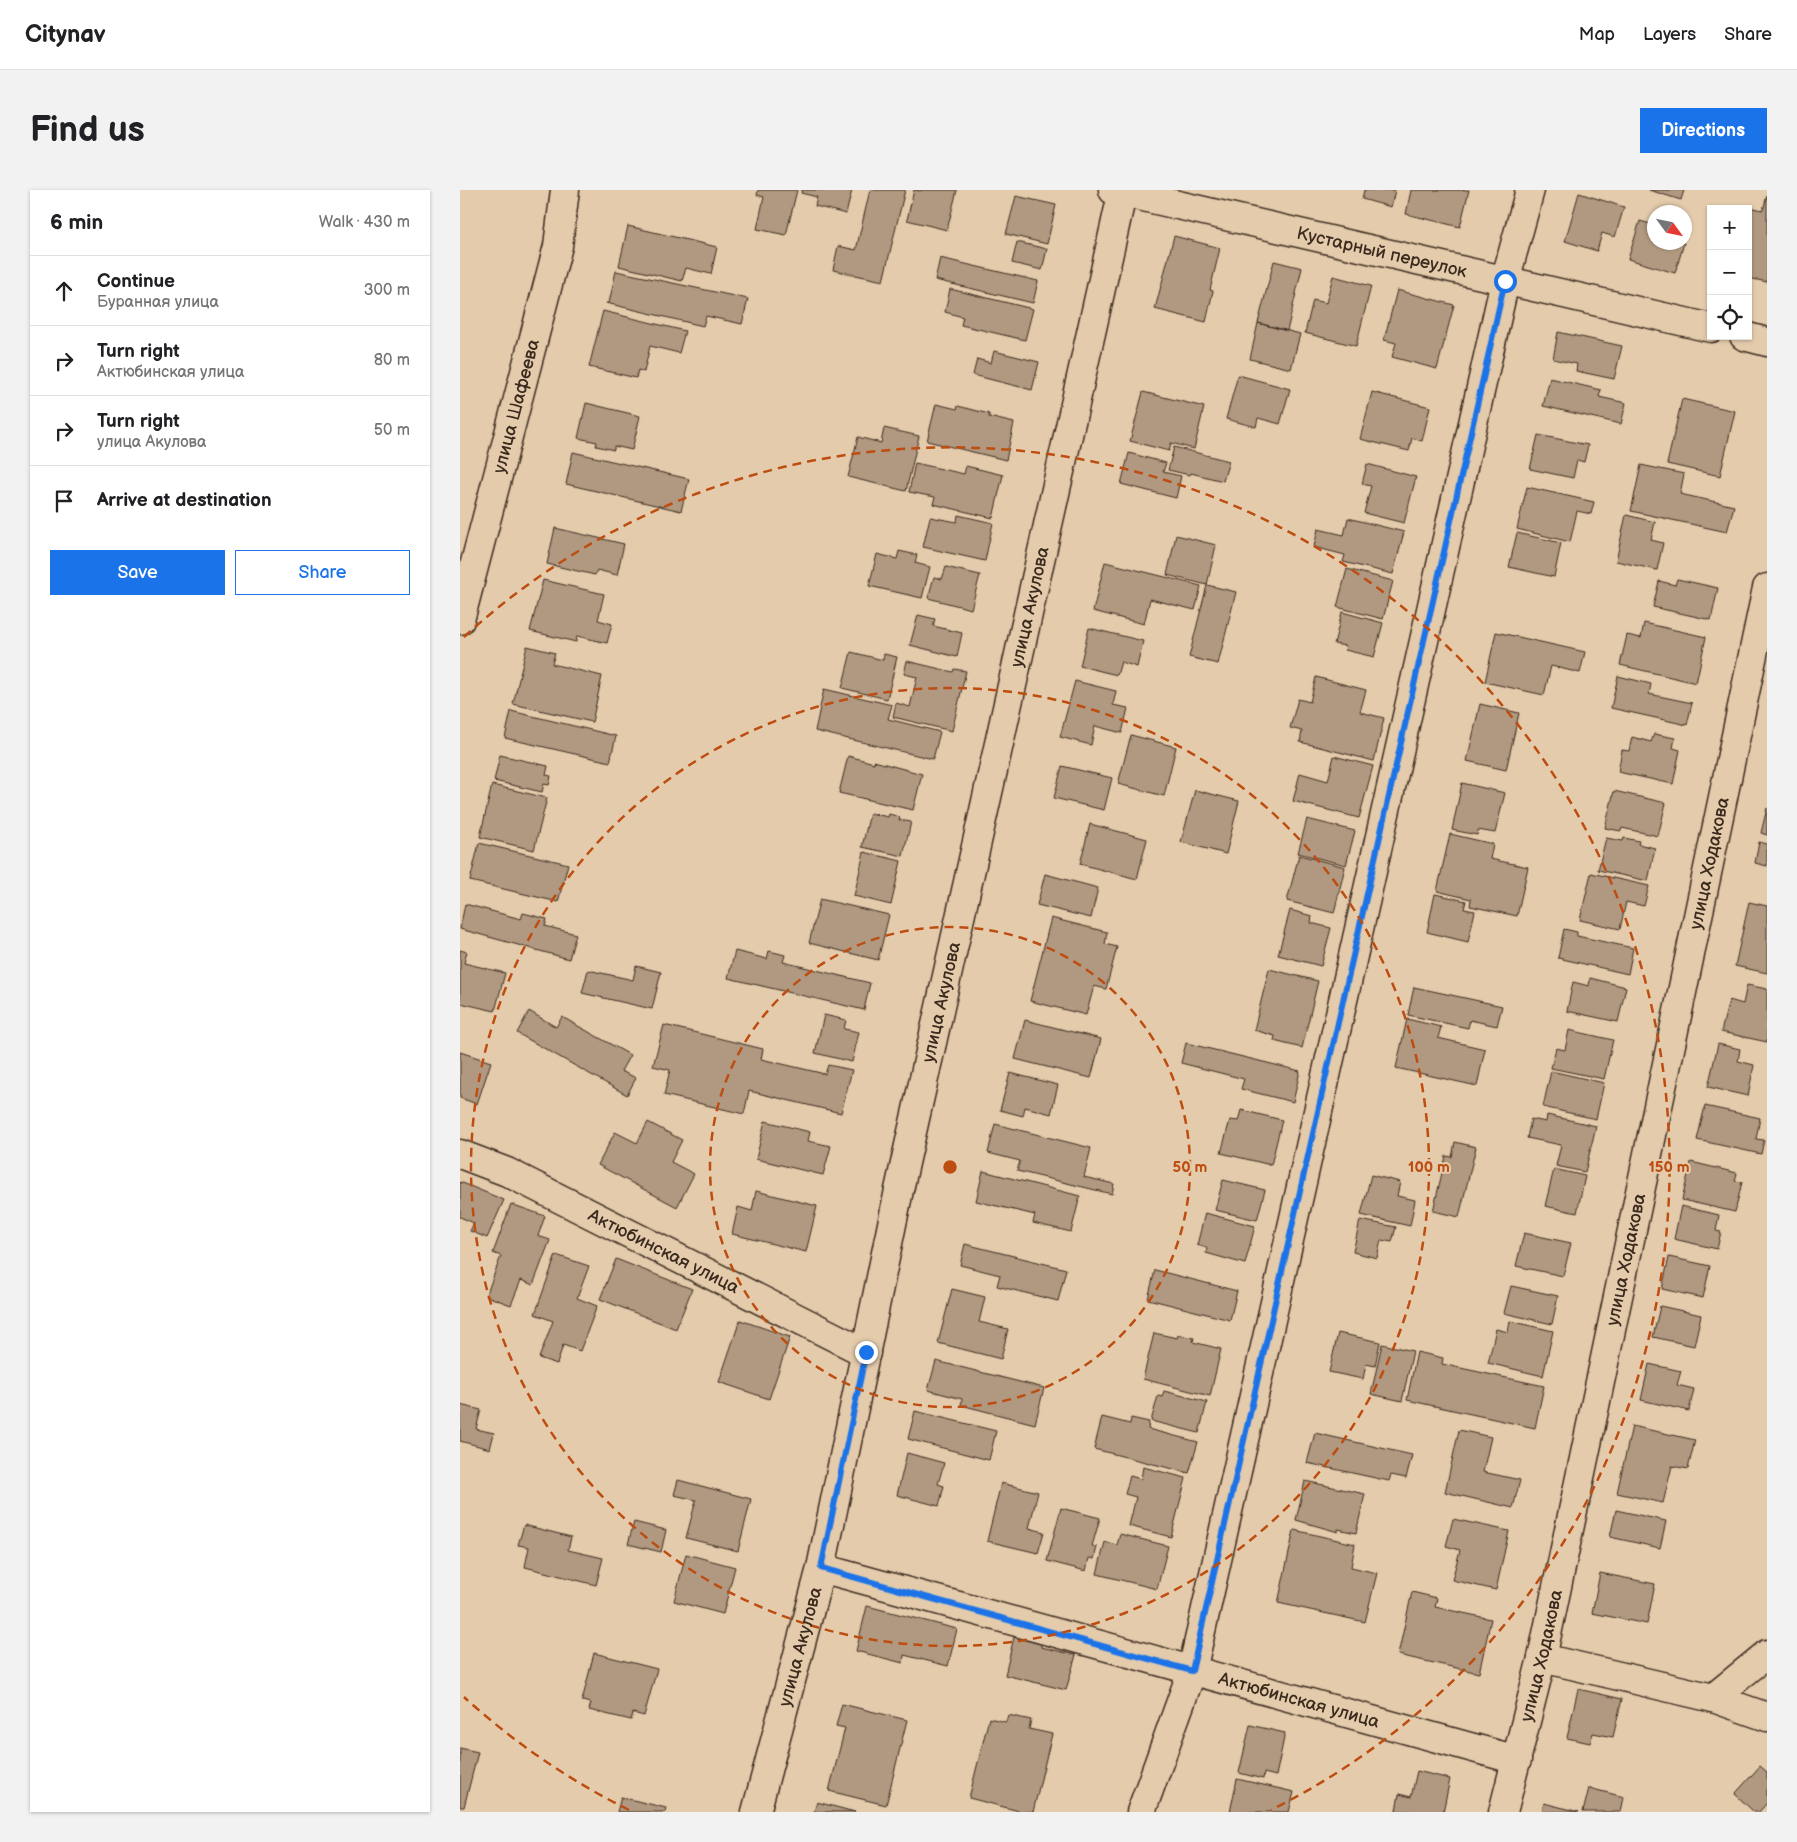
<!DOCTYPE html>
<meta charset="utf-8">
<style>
body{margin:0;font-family:"Balsamiq Sans",sans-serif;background:#f2f2f2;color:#202124}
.controls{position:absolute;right:15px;top:15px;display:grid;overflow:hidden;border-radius:0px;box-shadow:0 1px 4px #0004}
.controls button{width:45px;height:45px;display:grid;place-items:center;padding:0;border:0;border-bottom:1px solid #e0e0e0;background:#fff;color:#202124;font:25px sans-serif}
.compass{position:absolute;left:1187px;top:15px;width:45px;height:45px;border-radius:50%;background:#fff;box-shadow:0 1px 4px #0004;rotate:123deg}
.stop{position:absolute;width:15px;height:15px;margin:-11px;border:4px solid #1a73e8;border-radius:50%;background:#fff}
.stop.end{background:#1a73e8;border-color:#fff;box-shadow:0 1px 5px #0008}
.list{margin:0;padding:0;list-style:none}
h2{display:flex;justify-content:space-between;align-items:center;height:65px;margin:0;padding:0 20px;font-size:21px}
h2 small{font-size:16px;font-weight:400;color:#757577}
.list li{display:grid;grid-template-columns:32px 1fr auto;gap:15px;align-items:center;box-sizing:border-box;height:70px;padding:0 20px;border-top:1px solid #e0e0e0}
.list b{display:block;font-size:19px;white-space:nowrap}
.list p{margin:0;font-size:16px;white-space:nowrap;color:#757577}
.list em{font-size:16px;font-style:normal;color:#757577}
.actions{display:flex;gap:10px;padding:15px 20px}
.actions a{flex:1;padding:11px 0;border:1px solid #1a73e8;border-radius:0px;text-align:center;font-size:18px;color:#1a73e8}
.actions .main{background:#1a73e8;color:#fff}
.icon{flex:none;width:28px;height:28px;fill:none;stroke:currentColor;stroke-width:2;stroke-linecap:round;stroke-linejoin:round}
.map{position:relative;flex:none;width:1307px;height:1622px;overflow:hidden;border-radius:0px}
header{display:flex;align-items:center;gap:30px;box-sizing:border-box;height:70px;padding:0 25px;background:#fff;border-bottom:1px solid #e0e0e0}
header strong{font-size:24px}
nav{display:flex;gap:28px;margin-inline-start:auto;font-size:18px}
.intro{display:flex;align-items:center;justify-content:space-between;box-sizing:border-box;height:120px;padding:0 30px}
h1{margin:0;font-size:35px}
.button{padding:12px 22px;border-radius:0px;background:#1a73e8;color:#fff;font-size:18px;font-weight:700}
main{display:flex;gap:30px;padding:0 30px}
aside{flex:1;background:#fff;border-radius:0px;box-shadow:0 1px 4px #0004}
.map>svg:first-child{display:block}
.building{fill:#b09980;stroke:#3b2a1e}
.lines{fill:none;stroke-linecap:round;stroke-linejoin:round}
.minor-casing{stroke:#3b2a1e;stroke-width:31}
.tertiary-casing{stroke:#3b2a1e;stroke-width:31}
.minor{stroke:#e4cbac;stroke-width:28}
.tertiary{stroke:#e4cbac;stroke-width:28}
.route{stroke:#1a73e8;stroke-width:6}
.ring{fill:none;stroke:#bd4d10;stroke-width:2.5;stroke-dasharray:9 6}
.labels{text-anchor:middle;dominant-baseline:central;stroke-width:4;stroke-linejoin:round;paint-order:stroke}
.street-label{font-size:18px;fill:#3b2a1e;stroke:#e4cbac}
.centre{fill:#bd4d10;stroke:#e4cbac;stroke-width:2.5}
.ring-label{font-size:15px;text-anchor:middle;font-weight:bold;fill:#bd4d10;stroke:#e4cbac;stroke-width:4;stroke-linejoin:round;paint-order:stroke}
</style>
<header>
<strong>Citynav</strong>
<nav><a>Map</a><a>Layers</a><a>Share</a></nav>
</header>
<div class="intro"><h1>Find us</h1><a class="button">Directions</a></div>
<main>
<aside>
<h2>6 min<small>Walk · 430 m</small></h2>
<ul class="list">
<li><svg class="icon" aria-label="ahead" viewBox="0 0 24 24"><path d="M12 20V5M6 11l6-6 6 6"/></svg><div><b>Continue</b><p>Буранная улица</p></div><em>300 m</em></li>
<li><svg class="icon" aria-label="right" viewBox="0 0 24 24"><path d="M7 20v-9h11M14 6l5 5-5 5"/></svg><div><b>Turn right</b><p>Актюбинская улица</p></div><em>80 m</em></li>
<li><svg class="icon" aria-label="right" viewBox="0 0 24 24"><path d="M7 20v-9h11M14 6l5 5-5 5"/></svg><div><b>Turn right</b><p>улица Акулова</p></div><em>50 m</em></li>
<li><svg class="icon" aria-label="arrive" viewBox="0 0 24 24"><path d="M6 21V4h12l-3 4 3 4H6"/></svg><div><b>Arrive at destination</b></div></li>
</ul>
<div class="actions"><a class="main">Save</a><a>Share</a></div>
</aside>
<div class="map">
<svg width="1307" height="1622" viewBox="0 0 1307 1622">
<rect width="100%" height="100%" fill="#e4cbac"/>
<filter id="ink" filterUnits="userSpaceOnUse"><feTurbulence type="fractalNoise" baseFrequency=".02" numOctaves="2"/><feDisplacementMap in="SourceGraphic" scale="10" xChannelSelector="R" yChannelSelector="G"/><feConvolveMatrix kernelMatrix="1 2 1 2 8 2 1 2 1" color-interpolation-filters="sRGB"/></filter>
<g filter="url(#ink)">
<!-- building -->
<path class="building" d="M298,0h39l-11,45 -29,-6 7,-32 -7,-2z
M342,0h50l-6,24 -31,-8 2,-9 -16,-4z
M410,0h35l-22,91 -50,-11 5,-24 18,4z
M454,0l7,1v-1h36l-10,40 -40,-10z
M904,0h31l-4,17 -29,-8z
M951,0h58l-9,37 -54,-13z
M1189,0h35l-3,10z
M1119,3l45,14 -9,30 -13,-4 -5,18 -32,-10z
M1307,5v87l-19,-4v-69h-2l1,-2 16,3z
M556,6l40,9 -9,39 -41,-10z
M1180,31l14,4v17l30,1 -9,30 -47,-14z
M168,36l89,21 -6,27 -25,-6 -4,13 -63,-15z
M714,46l46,12 -10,42 3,1 -7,31 -51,-13z
M557,52l30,7 -5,21 -30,-7z
M480,68l98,23 -5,22 -98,-23z
M814,71l28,7 -15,63 -29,-8z
M156,81l132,28 -6,25 -36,-8 -3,10 -97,-23h3z
M873,86l38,10 -15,60 -51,-13 8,-33 13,3z
M490,99l83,20 -8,31 -64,-15 2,-8 -18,-5z
M937,100l57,15 -17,64 -45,-12 4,-14 -12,-3z
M143,121l82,20 -6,22 -29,-7 -6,26 -6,-2 -2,8 -47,-11z
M798,133l42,11 -9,35 -41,-10z
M1098,142l64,14 -8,33 -38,-8 1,-7 -24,-5z
M534,161l45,11 -7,28 -59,-15 4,-16 14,4z
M778,185l52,14 -10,35 -22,-6 -2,9 -30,-8z
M1090,188l51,12 -2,7 27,6 -5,21 -78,-18z
M683,202l61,15 -10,42 -23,-6 -2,8 -39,-10z
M912,202l58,15 -8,34 -10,-3 -3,13 -49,-12z
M1222,209l53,12 -15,65 -53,-12z
M126,213l54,13 -8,34 -18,-4v4l-18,-4 1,-4 -19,-4z
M476,214l21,5 1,-3 31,8v3l25,6 -8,37 -79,-19z
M424,238l35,8 -13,55 -58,-14 10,-40 23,6z
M1078,245l50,10 -4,17 -7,-2 -4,18 -43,-9z
M714,257l55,14 -6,20 -32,-8 -1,2 -22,-5z
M113,262l116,27 -8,32 -115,-27z
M669,263l37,10 -3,9 18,4 -5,22 -55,-14z
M455,273l49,11 2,-8 37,9 -10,43 -60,-14 2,-7 -26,-5z
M907,274l49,13 -12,46 -40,-10 7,-27 -9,-2z
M1181,275l43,9 -4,20 54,12 -7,26 -96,-21z
M1067,297l67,15 -3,12 -14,-3 -7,31 -53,-13z
M498,325l35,8 -8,38 -62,-14 7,-30 27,5z
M1166,325l29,7 -4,18 12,3 -6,27 -41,-9z
M888,328l56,14 -11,42 -50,-12 2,-7 -31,-8 4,-18 26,6z
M95,338l69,16 -7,31 -20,-5 -2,5 -48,-11z
M1057,343l44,10 -7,34 -45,-10z
M716,345l40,10 -9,40 -40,-10z
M439,361l18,4 -2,8 15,4 -8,31 -53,-12 8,-32 20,5z
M645,372l96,24 -6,24 -45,-11 -6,25 -51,-13z
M486,377l34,8 -9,34 -43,-11 6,-21 8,2z
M887,379l46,12 -10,38 -46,-12z
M1217,389l41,9 -7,32 -58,-13 6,-26 16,4z
M83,390l61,14 -6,26 14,4 -5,19 -30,-7 -1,6 -46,-11z
M747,395l29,7 -18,72 -29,-7z
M882,422l41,11 -9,34 -29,-7 1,-4 -12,-2z
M458,425l17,4 -2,7 29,7 -5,24 -47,-12z
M1184,433l62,14 -10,46 -76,-18 7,-30 14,3z
M629,438l54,13 -6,26 -16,-5 -4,13 -37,-9z
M1036,442l89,20 -5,21 -29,-7 -7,29 -59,-13z
M67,456l28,7 -3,11 50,12 -10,46 -79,-18z
M391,462l32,8 1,-6 13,3 -10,42 -45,-11z
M447,471l46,11 1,-3 12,2 -14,60 -59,-14 3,-14 14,4 7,-30 -13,-3z
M1158,486l33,8 -2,10 43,9 -5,22 -76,-17z
M856,487l50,13 -6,22 24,6 -10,43 -74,-19 2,-11 -12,-3 8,-29 12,3z
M615,491l41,10 -3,14 15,3 -6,25 -27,-7 -4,19 -31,-8z
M364,499l68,16 -4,14 52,13 -7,27 -118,-28z
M1020,514l39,9 -13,57 -39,-9z
M51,521l105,25 -6,26 -105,-24z
M1194,544l21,4 -2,10 7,2 -7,34 -55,-12 4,-22 7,1 3,-14 19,5z
M671,545l45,12 -12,49 -46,-12z
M40,565l48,11 -2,9 5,1 -2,9 -5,-1 -2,8 -48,-11z
M388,566l26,7v-2l48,13 -9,36 -74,-17z
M874,566l39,10 -14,52 -66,-17 7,-28 28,8z
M602,576l50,12 -8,32 -50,-12z
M1002,593l43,10 -10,40 -17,-3 -1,5 -25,-5z
M32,595l55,13 -13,52 -54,-13z
M735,600l44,11 -13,53 -45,-12z
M1154,601l52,12 -8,33 -36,-8 -1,3 -16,-3z
M1307,618v27l-6,-2z
M410,623l18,4 1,-3 11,3 -1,3 12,2 -8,34 -41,-9z
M847,629l48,12 -9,34 -48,-12z
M630,634l57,15 -10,40 -57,-15z
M990,644l43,10 -3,15 38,8 -11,49 -47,-10 1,-7 -34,-8z
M1146,648l17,3 1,-3 15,3 -1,3 17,4 -7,33 -50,-11z
M1299,652l8,2v22l-12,-3z
M19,653l89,21 -10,38 -88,-21z
M404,662l37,9 -10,44 -37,-9z
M839,665l46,12 -11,46 -47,-12z
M1131,683l58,13 -5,20 -18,-4 -6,27 -40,-9z
M585,684l53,14 -7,30 -54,-13z
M975,704l31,7 -2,8 11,2 -7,31 -41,-10z
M360,709l69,16 -11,45 -69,-17z
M1289,712l18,4v67l-32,-7z
M5,714l56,15 2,-6 24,6 -2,7 31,8 -7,25 -109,-30z
M830,720l22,6 -1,7 20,5 -10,38 -43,-11z
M591,728l56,14 -2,12 12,3 -11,42 -12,-3 -8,29 -56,-14z
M1104,739l13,3v4l56,12 -5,26 -70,-16z
M0,760l7,2 -3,11 41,10 -10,38 -35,-8z
M275,761l32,8 2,-8 16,4 -2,7 87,21 -6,27 -136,-32z
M176,776l25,6 -9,37 -70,-16 6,-23 45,10z
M809,779l49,12 -16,67 -28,-7 1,-5 -21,-6z
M1130,788l36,9 -8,35 -51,-11 6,-29 16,4z
M1287,795l20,4v53l-46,-10 8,-32 14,4z
M954,797l88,19 -5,20 -27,-6 -2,8 -60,-13z
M69,821l27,16 6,-10 68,38 -9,16 15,7 -9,17 -110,-62z
M364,825l22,5 -2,9 15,3 -7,30 -37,-9z
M947,829l34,8 -3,11 47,11 -8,37 -81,-18z
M565,830l76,19 -10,39 -76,-19z
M204,835l99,24 -2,10 64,15 3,-9 24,5 -11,43 -92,-22 -5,23 -80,-19 6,-25 -17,-4z
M1109,840l44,10 -9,39 -53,-11 5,-20 9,2z
M726,853l114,28 -7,31 -52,-13 3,-10 -63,-16z
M1258,854l22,5 -2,12 16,4 -6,31 -40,-9z
M0,862l31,10 -14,42 -17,-6z
M1091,881l53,12 -8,36 -53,-12z
M550,883l48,12 -7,29 -26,-7 -2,9 -23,-6z
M1245,916l55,12 -4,21 8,1 -3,14 -64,-14z
M781,920l41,10 -11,45 -50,-12 9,-33 8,1z
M1087,925l49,11 -11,46 -29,-6 5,-21 -34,-7 4,-19 15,3z
M305,931l45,11 -2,9 23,5 -8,29 -67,-16z
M188,932l34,18 -11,22 23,12 -17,33 -79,-42 17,-33 22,11z
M535,934l96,24 -7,29 30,7 -2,10 -95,-23 3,-10 -32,-8z
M995,952l21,5 -17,70 -26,-6 13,-55 6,1z
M1231,972l46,11 -2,8 7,1 -7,30 -53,-12z
M1094,979l31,7 -8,37 -32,-7z
M523,981l97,25 -9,36 -38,-9 2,-8 -59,-14z
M911,985l29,7 -3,14 18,4 -5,26 -49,-11z
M763,990l42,10 -8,30 -42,-10z
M0,992l44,18 -17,38 -17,-7 4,-8 -14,-6z
M296,1001l61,15 -11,46 -74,-18 6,-27 14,4z
M51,1014l34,12 -7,20 12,4 -17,45 -12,-5 -10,25 -25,-9 15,-40 -8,-3z
M1221,1016l38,9 -3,16 5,1 -4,17 -43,-10z
M745,1023l50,13 -10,38 -39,-11 1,-5 -10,-3z
M900,1030l36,7 -4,15 -11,-2 -4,18 -24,-6z
M1064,1043l47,10 -8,33 -47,-10z
M505,1054l101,25 -8,32 -61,-15 3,-11 -40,-10z
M96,1065l33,11 -12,32 20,8 -17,45 -17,-6 -6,19 -18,-6 14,-37 -18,-7z
M1209,1067l41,9 -7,32 -41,-9z
M156,1069l76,30 -16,40 -76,-30z
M695,1080l82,21 -7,29 -82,-21z
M1051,1096l47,10 -6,28 -48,-11z
M492,1099l33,8 -6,25 29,7 -7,30 -63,-16z
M1200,1116l41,9 -7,31 -41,-9z
M280,1130l50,17 -21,62 -50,-17z
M1050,1131l43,10 -10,45 -55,-13 8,-34 12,3z
M694,1143l23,5 1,-3 16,3 -1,4 28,7 -11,47 -67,-17z
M878,1143l42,9 -5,24 -9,-2 -3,15 -34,-7z
M922,1154l31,7 -11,50 -31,-7z
M957,1162l26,6 -1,6 102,22 -9,42 -128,-28z
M476,1171l108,27 -9,36 -74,-19 1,-6 -34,-9z
M1189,1174l32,7 -4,14 17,4 -5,22 -48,-11z
M704,1201l43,11 -8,31 -48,-12 7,-25 4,1z
M0,1215l21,5 -5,19 18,4 -4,16 -30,-8z
M455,1221l81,20 -7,29 -81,-21z
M642,1227l28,7 1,-6 18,4 -1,7 50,13 -9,31 -95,-24z
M1172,1236l63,14 -7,29 -16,-3 -9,37 -46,-10z
M999,1240l32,7 -8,35 37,8 -7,28 -68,-16z
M855,1243l97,22 -6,23 -15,-3 -2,6 -82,-18z
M447,1263l37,10 -6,21 6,2 -5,20 -42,-11z
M683,1277l43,11 -15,59 -42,-11 7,-29 -11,-3 5,-18 11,3z
M218,1290l73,19 -13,52 -52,-13 10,-38 -22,-5z
M845,1291l60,13 -9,39 -18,-4v3l-42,-12z
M541,1293l37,9 -9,36 15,4 -6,21 -51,-12z
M601,1318l39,10 -8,28 5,1 -3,12 -5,-1 -3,13 -39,-10z
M1156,1320l50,11 -6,27 -50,-11z
M993,1329l56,12 -13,59 -44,-10 8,-30 -14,-4z
M174,1332l32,8 -5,22 -33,-8z
M64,1335l47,12 -3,13 35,8 -7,27 -71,-18 4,-20 -11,-2z
M834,1340l61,14 -4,23 26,6 -12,49 -87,-19z
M660,1344l48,12 -11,43 -60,-15 8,-32 12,3z
M226,1364l49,13 -12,47 -49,-13z
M1140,1383l55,11 -8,40 -55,-11z
M952,1402l25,6 -2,9 56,12 -12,54 -81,-18z
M407,1416l90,23 -9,37 -44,-11 -1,8 -47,-12z
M554,1447l27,7v3l35,8 -10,35 -61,-15z
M134,1463l63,16 -13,47 -11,-3 -2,7 -42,-10 2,-7 -9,-2z
M1118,1499l44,10 -9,38 -20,-4 -3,10 -23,-5z
M382,1514l65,16 -21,85 -57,-14 16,-63 -9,-2z
M548,1525l23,5 -2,9 23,5 -19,78h-10l-54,-14 20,-80 17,4z
M790,1535l35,8 -9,43 -12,-3 -1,6 -24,-6z
M0,1558l18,4 -14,55h-4z
M1300,1576l7,6v31l-8,9h-5l-19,-18z
M957,1581l33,8 -7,33 -47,-1 3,-17 12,3z
M777,1589l57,13 -5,20h-59z
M1129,1598l35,9 -3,15h-38z
M161,1607l45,11 -1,4h-48z
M357,1612l38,10h-41z
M1084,1613l35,9h-37z"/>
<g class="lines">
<defs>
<g id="minor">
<path id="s1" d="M0,430l98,-374 7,-56"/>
<path id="s2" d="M0,964l47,18 359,181"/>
<path id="s3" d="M361,1378l696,192"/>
<path d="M1082,1468l171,40 54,19"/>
<path d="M1253,1508l54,-44"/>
<path id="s4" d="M296,1622l65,-244 78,-378 224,-1000"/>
<path d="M681,1622l51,-141 313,-1390 25,-91"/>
<path id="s5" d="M1043,1622l39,-154 225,-1070"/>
</g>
<g id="tertiary">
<path id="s6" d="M653,0l598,138"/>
<path d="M1284,146l23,6"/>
</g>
</defs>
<!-- minor casing -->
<use href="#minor" class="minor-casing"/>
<!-- tertiary casing -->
<use href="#tertiary" class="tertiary-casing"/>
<!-- minor -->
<use href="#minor" class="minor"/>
<!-- tertiary -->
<use href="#tertiary" class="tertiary"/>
</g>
</g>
<g class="lines" filter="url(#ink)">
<!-- route -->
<path class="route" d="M406,1162l-45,216 371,103 313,-1390"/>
</g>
<!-- distance rings -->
<g class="ring">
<circle cx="490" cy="977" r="240"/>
<circle cx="490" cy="977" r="479"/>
<path d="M169 1620A719 719 0 0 1 4 1507M4 447A719 719 0 1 1 811 1620"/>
</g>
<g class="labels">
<!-- street labels -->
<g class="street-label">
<text stroke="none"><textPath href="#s6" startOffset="276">Кустарный переулок</textPath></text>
<text stroke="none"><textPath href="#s1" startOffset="221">улица Шафеева</textPath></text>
<text stroke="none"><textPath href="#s4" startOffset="1236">улица Акулова</textPath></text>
<text stroke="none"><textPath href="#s5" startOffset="971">улица Ходакова</textPath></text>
<text stroke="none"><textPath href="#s4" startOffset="831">улица Акулова</textPath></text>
<text stroke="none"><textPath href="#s2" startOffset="226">Актюбинская улица</textPath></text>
<text stroke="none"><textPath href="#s5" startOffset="566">улица Ходакова</textPath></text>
<text stroke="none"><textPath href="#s4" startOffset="171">улица Акулова</textPath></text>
<text stroke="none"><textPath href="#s5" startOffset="161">улица Ходакова</textPath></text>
<text stroke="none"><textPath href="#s3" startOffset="496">Актюбинская улица</textPath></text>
</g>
</g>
<circle cx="490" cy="977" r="8" class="centre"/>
<g class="ring-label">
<text x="730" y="982">50 m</text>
<text x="969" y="982">100 m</text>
<text x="1209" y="982">150 m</text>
</g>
</svg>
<div class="controls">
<button>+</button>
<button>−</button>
<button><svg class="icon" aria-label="locate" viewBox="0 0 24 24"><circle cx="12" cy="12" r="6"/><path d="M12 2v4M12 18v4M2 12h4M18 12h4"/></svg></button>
</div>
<svg class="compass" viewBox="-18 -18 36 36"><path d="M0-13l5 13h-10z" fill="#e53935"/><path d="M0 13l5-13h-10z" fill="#757577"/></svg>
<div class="stop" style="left:1045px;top:91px"></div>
<div class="stop end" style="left:406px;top:1162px"></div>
</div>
</main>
